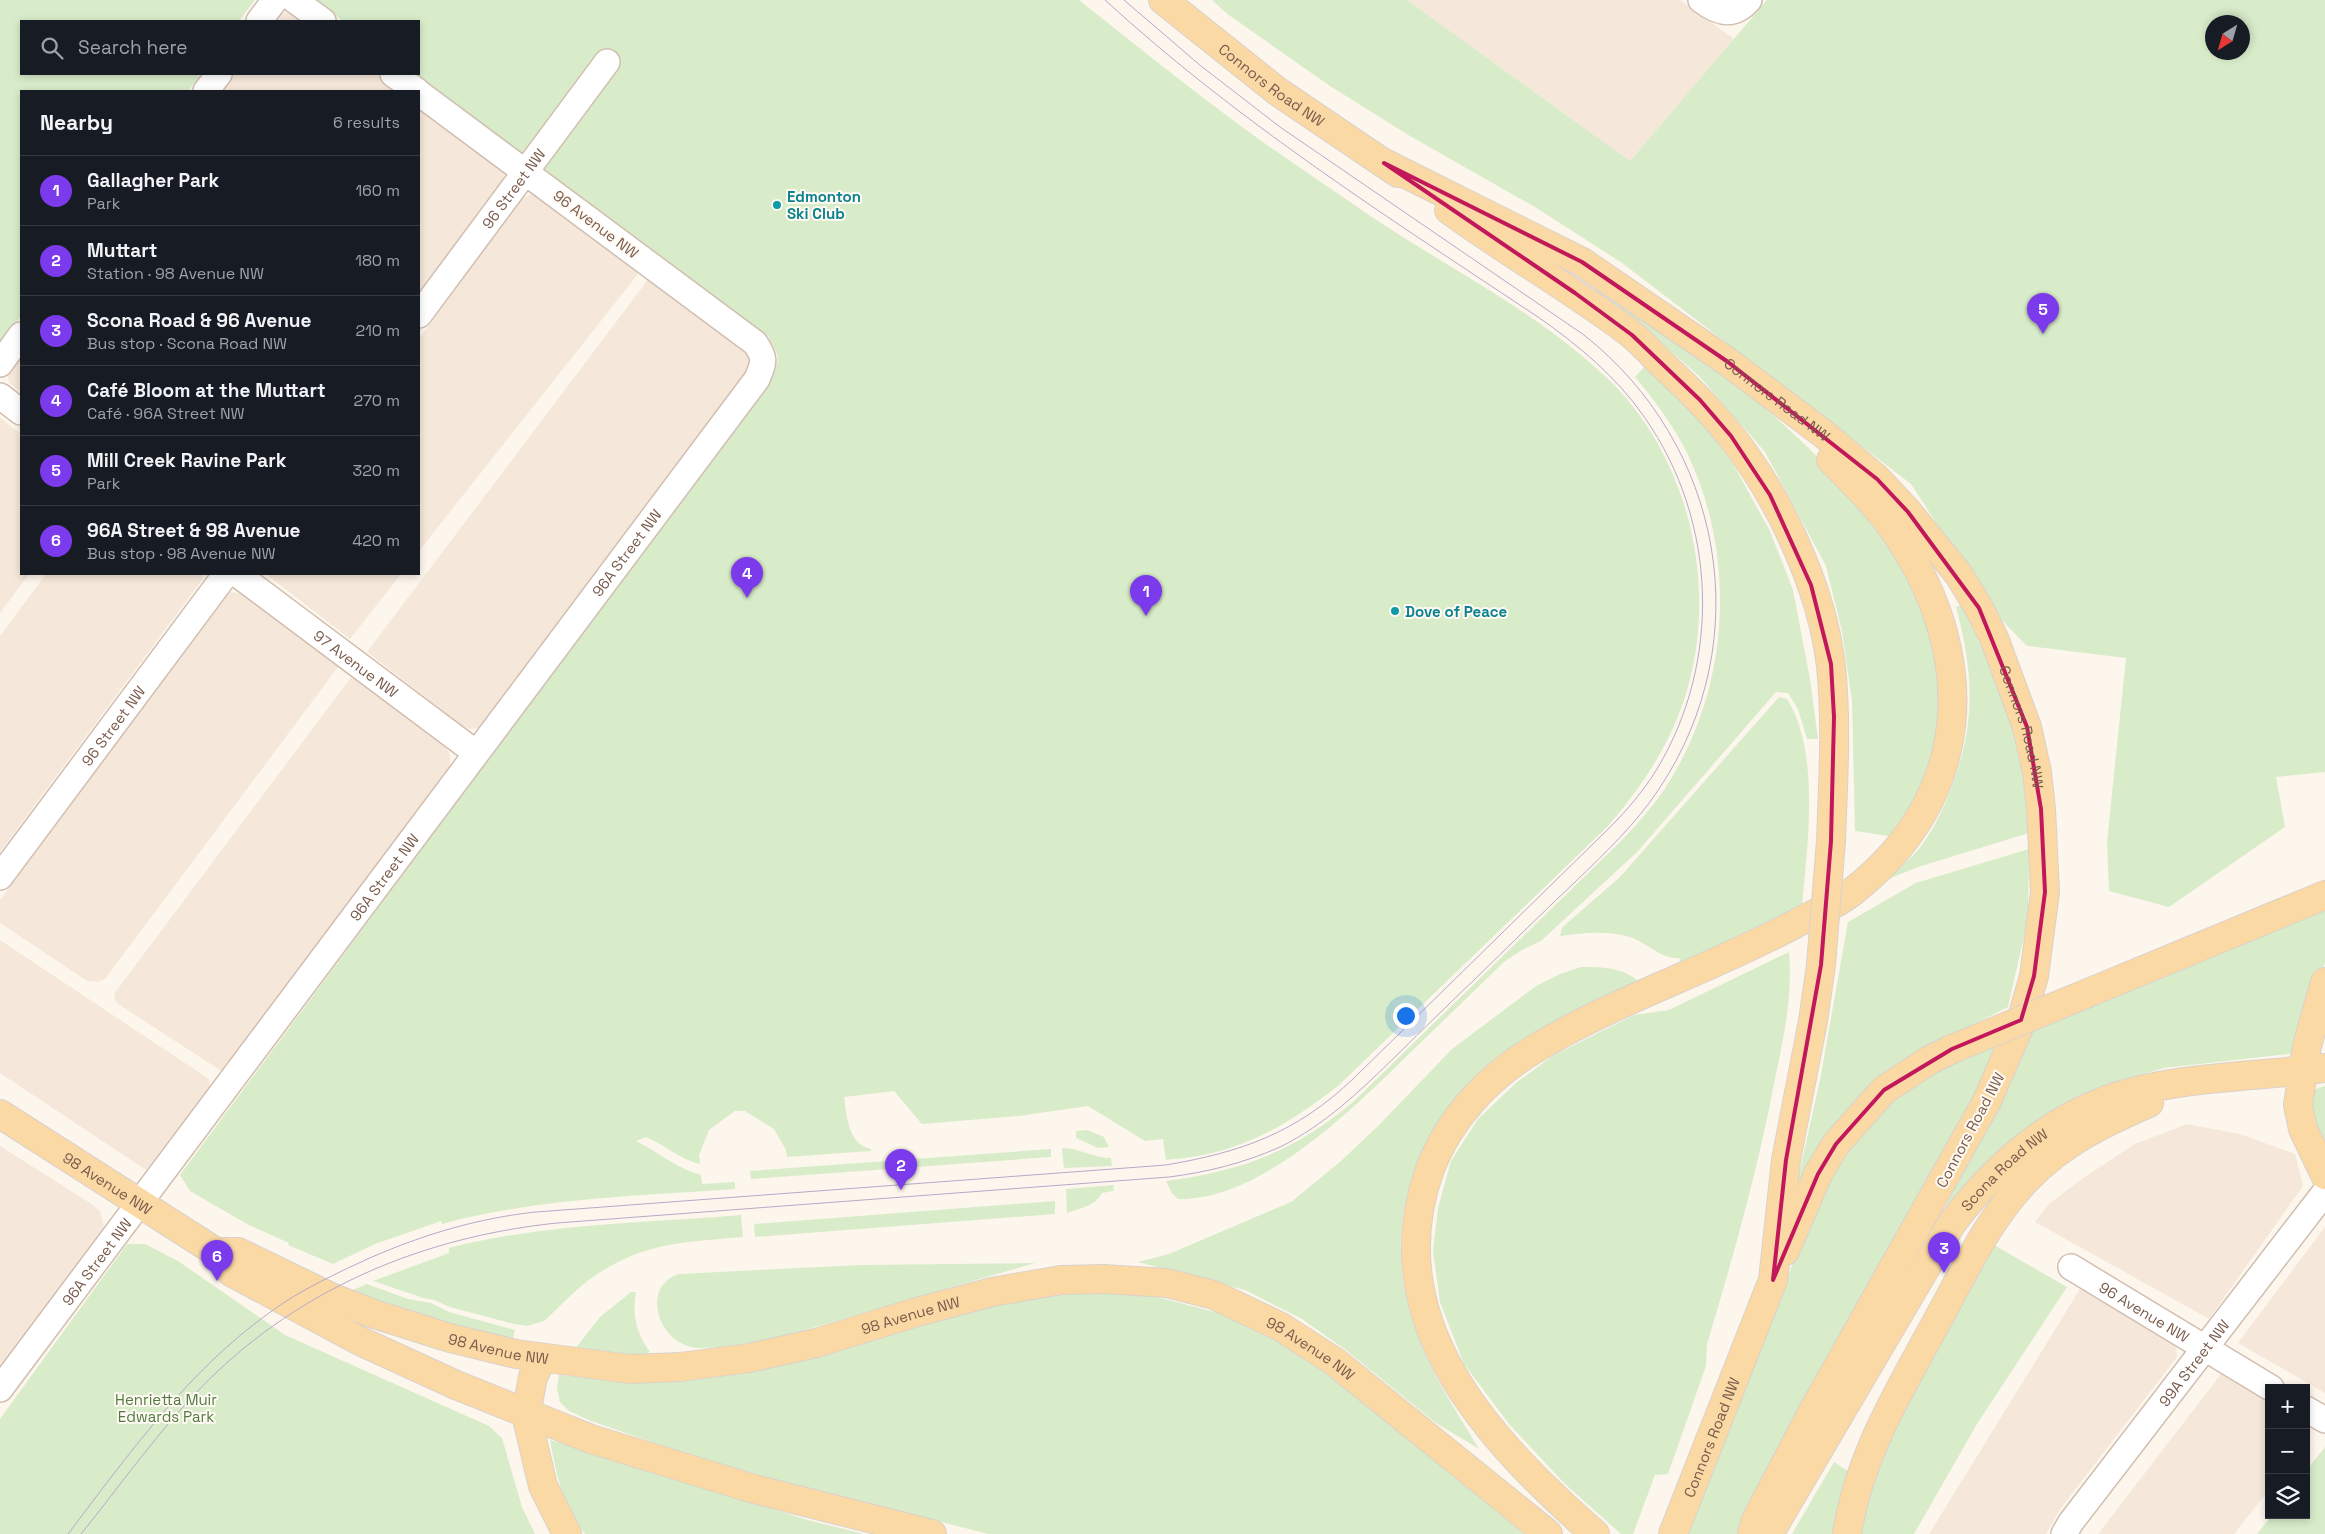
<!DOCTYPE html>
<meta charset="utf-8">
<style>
body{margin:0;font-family:"Space Grotesk",sans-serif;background:#242831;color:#f1f3f6}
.controls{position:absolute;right:15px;bottom:15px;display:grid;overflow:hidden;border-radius:0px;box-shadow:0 2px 8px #0003}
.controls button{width:45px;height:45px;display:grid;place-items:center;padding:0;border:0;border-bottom:1px solid #363941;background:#171b24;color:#f1f3f6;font:25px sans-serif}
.compass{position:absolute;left:2205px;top:15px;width:45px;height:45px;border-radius:50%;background:#171b24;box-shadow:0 2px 8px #0003;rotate:217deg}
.you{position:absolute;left:1405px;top:1015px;width:18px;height:18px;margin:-12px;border:4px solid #fff;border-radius:50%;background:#1a73e8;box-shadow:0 0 0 8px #1a73e833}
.badge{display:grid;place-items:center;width:32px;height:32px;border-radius:50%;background:#7c3aed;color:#fff;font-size:16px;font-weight:700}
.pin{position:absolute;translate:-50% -41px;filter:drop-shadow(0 1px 2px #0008)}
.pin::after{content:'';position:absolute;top:26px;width:18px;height:15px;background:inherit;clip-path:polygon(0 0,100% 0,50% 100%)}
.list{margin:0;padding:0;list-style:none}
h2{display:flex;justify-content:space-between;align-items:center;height:65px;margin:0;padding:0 20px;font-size:21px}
h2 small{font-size:16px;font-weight:400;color:#9ea1a6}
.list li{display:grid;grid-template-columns:32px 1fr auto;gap:15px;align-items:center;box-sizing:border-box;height:70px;padding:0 20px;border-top:1px solid #363941}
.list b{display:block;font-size:19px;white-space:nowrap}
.list p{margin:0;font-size:16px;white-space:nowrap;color:#9ea1a6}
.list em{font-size:16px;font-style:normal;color:#9ea1a6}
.icon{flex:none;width:28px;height:28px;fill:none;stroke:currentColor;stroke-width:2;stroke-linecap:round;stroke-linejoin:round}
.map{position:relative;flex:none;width:2325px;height:1534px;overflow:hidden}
.search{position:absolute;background:#171b24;box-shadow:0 2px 8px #0003;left:20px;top:20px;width:400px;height:55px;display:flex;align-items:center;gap:12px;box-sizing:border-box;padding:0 18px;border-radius:0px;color:#9ea1a6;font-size:19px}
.panel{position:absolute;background:#171b24;box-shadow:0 2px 8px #0003;left:20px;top:90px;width:400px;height:485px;border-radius:0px}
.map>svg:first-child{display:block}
.residential{fill:#f5e8da}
.green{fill:#d8ecc9;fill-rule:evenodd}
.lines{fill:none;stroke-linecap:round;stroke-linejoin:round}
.minor-casing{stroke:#d1beb0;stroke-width:28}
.major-casing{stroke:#dad1cd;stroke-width:30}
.minor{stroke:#fff;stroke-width:25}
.major{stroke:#fbd9a5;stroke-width:28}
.tram{stroke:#b9a8c9;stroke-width:1}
.major-bridge-casing{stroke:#dad1cd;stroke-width:30;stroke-linecap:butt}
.major-bridge{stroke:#fbd9a5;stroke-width:28}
.marked{fill:none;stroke:#c2185b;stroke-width:4;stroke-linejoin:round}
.culture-dot{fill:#0f9aa8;stroke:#fffaf3;stroke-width:2}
.labels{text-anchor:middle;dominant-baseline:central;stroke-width:4;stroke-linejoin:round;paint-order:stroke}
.street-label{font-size:15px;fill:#7a5c4d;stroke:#fffaf3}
.culture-label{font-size:15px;font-weight:bold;fill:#0d838f;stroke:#fffaf3;text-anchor:start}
.park-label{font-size:15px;fill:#537a41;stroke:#fffaf3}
</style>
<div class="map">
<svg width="2325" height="1534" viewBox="0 0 2325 1534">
<rect width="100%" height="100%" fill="#fdf6ec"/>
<!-- residential -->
<path class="residential" d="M1407,0h273l54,39 -104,122z
M288,11l5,1 14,9h-36l4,-4z
M232,74h144l15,10 1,4 -1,3h-172z
M419,104l85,67v7l-85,115z
M531,194h5l101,77 1,3 -219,277v-212l101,-139z
M650,277l100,76 3,13 -268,356 -7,6 -9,1 -9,-5 -93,-72z
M21,355v38l-12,-11 -1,-6 3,-7z
M0,418l21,16v140h8l-29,39z
M46,574h157l-1,6 -202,272v-216z
M266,574h135l-51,65z
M230,592l9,1 99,74 -233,312 -7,3 -11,-1 -87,-58v-23l222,-303z
M352,676l95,73 3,7v13l-227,303 -105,-68 -3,-4 -1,-6z
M0,940l209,139 1,8 -64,83 -146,-97z
M2187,1124l53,10 55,20 8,32 -94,133 -174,-97 14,-18 34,-26 52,-34z
M0,1146l90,57 10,8 4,15 -10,18 -94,127z
M2325,1227v166l-87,-50z
M2080,1289l96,56 1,12 -116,151 -15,26h-117z
M2221,1374l48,28v88l-35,44h-136z"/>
<!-- green -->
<path class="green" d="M0,0h255l-16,21h-218v53h180l-13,17h-167v225l-21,29z
M314,0h765c53,42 105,84 159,124 42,31 85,59 128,89 81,55 171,98 242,166 79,76 109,200 81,304 -14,55 -46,103 -82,144l-269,259c-39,30 -78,56 -126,67 -15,4 -31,5 -46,7l-3,-21 -18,2 -57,-35 -69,10 -97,8 -28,-33 -50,6c3,20 4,47 27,52v2l-84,6 -1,-7 -12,-21 -29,-18h-10l-26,19 -10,25 1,9c-19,-4 -35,-19 -54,-27l-10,4c22,11 42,28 65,34l1,9 33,-2v7c-99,7 -196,9 -293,35l-1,-3 -66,23 -42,20 -45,-19 1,-2 -42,-19 -57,-33 -10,-16 288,-388 29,-43 104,-139 49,-60 120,-166c12,-22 9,-22 -2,-43l-99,-71 -256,-191h6v-53h-76z
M1212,0h195l223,161 137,-161h558v772l-49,5 9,50 -116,80 -60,-16 -2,-49 19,-184 -99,-12 -33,-34 -83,-128 -289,-221 -87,-56 -125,-71 -80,-50 -104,-73zM2212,22h30v30h-30z
M1600,281c114,84 255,181 316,312 5,11 12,23 15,34 7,22 9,45 9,67 0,25 -1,51 -11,74 -10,26 -24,47 -40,68l-34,-5 -3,-130 -10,-70 -16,-65 -61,-114 -67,-77 -45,-39 -59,-47z
M1648,363l55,59 30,42 37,67 23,59 17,89 8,60h-11l-9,-30 -10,-16 -12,-1 -138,159 -97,90 -19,9 -18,12c-31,30 -62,60 -93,90 -56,55 -150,149 -233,147l-7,-7 -5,-11c75,-10 127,-29 186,-78l270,-263c13,-14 26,-28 37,-43 70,-99 80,-234 29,-342 -14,-29 -33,-54 -53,-78z
M1961,605c20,41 41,82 54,126 9,33 11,68 14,102l-111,34 -32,13c11,-10 23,-20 33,-31 14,-18 24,-40 32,-60 25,-66 23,-115 5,-182z
M1779,697l8,2c34,54 20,148 15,208l-120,59 -3,-8c-16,2 -34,-16 -49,-21 -24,-7 -46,-4 -70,-1l2,-8 4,-4 54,-47z
M2029,849l-1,70 -20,88 -93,47 -114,125 -3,-1 22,-98 28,-158 68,-39z
M2325,910v53l-7,14 -22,76 -132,15 -48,14 -40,16 -35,22 -92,88 -4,-2 57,-108 21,-63z
M1789,952c4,45 -6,88 -15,132 -17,88 -41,174 -67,260l-1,22 -38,108 -13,1 -22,59h-12l-56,-50 -56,-60 -45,-60 -24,-62 -7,-51 5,-43 13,-47 27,-42 39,-37 37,-27 80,-40 35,-5z
M1581,967c22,0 42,0 58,15 -43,21 -89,39 -128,65 -91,62 -134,174 -97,279 15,44 41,83 65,123l-43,-26 -89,-72 -45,-32 -57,-29 -107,-28 31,-8 122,-52 49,-40 40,-38 72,-75 84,-63 24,-12z
M1995,1047l-10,34 -206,364 -42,89h-51l113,-286c34,-79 69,-143 150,-183 15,-7 31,-12 46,-18z
M2325,1086v70l-16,-50 4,-16z
M1087,1130l17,7 5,10 -11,1 -22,-10v-7z
M1062,1148c18,0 31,10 49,10l1,8 -48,2z
M1051,1149v8l-300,22 -1,-8z
M1114,1185l-1,6 -11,2c-7,13 -21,15 -35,20l-1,-24z
M1055,1201v13l-300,23 -1,-13z
M741,1215l2,22c-56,5 -98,5 -147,38 -19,12 -35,31 -52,46l-17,5 -13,-2 -64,-17 -16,-7 -11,-2 -50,-17 76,-28v-5c91,-24 197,-25 292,-33z
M127,1244h18l33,17 107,74 204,91 13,12 20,69 13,27h-535v-115z
M1994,1245l73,42 -90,137 -63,110h-54c24,-104 83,-196 134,-289z
M1035,1263c-59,17 -119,35 -178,52 -50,14 -103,32 -156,33 -43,0 -62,-62 -22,-74l181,-9z
M367,1284l41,15 23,4 18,9 66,18 -2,8c-51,-4 -112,-29 -160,-48z
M631,1292h5c-4,23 0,41 14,60l-3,2h-43l-29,-5 25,-32z
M1094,1292l55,3 70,18 57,28 59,39 189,154h-535l-219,-55 -95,-29 -84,-29 -22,-10 -9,-9 -3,-13 2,-14 83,7 86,-7 54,-11 208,-57 50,-11z
M550,1440l258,80 56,14h-279c-22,-28 -29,-60 -35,-94z
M2325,1447v87h-68l15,-19h34v-44z
M1834,1462l17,11 -17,61h-42z"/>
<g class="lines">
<defs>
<g id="minor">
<path d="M294,0l29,21"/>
<path d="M1701,0c17,13 32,18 48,0"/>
<path d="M259,21l16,-21"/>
<path d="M393,74l24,17"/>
<path d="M206,91l13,-17"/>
<path id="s1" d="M419,315l188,-253"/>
<path d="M0,364l21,-29"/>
<path d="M0,396l21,16"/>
<path id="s2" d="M237,574l239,179"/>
<path id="s3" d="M0,877l226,-303"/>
<path id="s4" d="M2071,1267l200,121"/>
<path id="s5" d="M0,1389c254,-335 503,-675 757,-1010 7,-18 9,-20 -2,-36l-336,-250"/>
<path d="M2306,1409l19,11"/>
<path id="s6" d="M2064,1534l7,-12 254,-330"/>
</g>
<g id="major">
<path id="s7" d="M1163,0l114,91 121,82"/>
<path id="s8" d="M1384,163l198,99 146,100 97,73 52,44 31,33 51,63 20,33 15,30 33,89 10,45 4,37 4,83 -11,84 -14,49 -33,76 -174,310 -58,111 -3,12"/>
<path d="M1449,210c59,43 123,79 181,123 12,10 23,22 34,33 24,22 46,44 66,69 49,61 92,153 101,231 6,58 2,117 0,175"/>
<path d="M2325,982l-18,64 -9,59 5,24 22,46"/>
<path d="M2088,993l237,-98"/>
<path id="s9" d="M0,1114l216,138 15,20 129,69 96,44 135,54 163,50 178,45"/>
<path d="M1785,1251l33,-77 18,-30 48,-54 44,-29 24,-12"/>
<path id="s10" d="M216,1252h22l95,46 41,16 76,24 66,16 114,15 50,-2 69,-9 67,-15 101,-31 75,-20 69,-12 43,-1 63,4 47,12 67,32 54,35 213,172"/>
<path d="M542,1358l-9,19 -7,37 17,72 24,48"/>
<path d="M1595,1534c-106,-93 -220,-213 -165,-365 19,-50 57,-91 103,-119 82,-50 176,-80 262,-126 18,-10 41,-19 57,-32 121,-94 128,-233 46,-356 -18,-28 -44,-53 -67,-76"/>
<path id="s11" d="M1673,1534l100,-254 13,-120 27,-139 8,-56"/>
<path id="s12" d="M1769,1534l183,-311c40,-52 89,-98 152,-122 66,-25 151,-24 221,-33"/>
<path d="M1847,1534c12,-81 57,-151 95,-222 25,-46 48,-95 85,-133 36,-37 76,-56 122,-76"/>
</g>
</defs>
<!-- minor casing -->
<use href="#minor" class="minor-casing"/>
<!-- major casing -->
<use href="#major" class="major-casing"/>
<!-- minor -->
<use href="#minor" class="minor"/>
<!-- major -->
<use href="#major" class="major"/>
<!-- tram -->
<path class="tram" d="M68,1534c60,-79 120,-163 201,-221 31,-23 68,-40 103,-56 53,-23 107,-39 164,-45l630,-47c76,-13 130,-32 187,-86l246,-241c22,-21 42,-43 58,-69 65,-108 60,-248 -12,-351 -28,-41 -67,-73 -107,-101 -149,-99 -300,-195 -433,-317
M81,1534c34,-42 66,-87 102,-127 97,-110 229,-169 374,-184l612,-46c39,-5 75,-14 111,-30 45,-22 81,-57 117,-92 26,-26 52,-51 78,-76 33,-32 66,-65 100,-97 30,-29 61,-58 84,-93 100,-150 64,-344 -75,-454l-304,-208 -79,-61 -77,-66"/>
<defs>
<path id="major-bridge" d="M1821,965l10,-124
M1952,1049l136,-56"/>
</defs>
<!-- major-bridge casing -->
<use href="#major-bridge" class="major-bridge-casing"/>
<!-- major-bridge -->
<use href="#major-bridge" class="major-bridge"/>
</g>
<!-- marked area -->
<path class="marked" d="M1384,163l198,99 146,100 149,117 31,33 71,96 48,119 14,82 4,83 -11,84 -13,44 -69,29 -68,41 -48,54 -18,30 -45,106 13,-120 35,-195 10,-124 3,-124 -3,-53 -20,-79 -41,-90 -39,-59 -31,-36 -68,-65 -57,-42z"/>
<!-- markers -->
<g class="culture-dot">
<circle cx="777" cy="205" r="5"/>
<circle cx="1395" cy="611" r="5"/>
</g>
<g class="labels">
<!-- street labels -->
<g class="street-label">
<text stroke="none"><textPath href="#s7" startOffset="138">Connors Road NW</textPath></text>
<text stroke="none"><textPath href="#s1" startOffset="158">96 Street NW</textPath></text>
<text transform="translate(596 224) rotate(37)">96 Avenue NW</text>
<text stroke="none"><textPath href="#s8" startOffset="460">Connors Road NW</textPath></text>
<text stroke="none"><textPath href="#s5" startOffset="1045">96A Street NW</textPath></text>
<text stroke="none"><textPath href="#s2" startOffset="149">97 Avenue NW</textPath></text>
<text stroke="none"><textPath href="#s3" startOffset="189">96 Street NW</textPath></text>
<text stroke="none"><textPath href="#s8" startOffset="880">Connors Road NW</textPath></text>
<text stroke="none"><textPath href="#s5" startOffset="640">96A Street NW</textPath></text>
<text transform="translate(1970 1130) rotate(-62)">Connors Road NW</text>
<text stroke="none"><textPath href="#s12" startOffset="436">Scona Road NW</textPath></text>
<text stroke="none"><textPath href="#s9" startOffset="128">98 Avenue NW</textPath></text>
<text stroke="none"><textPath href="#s5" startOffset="160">96A Street NW</textPath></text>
<text stroke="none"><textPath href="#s4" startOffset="86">96 Avenue NW</textPath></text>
<text stroke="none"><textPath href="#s10" startOffset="721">98 Avenue NW</textPath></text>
<text stroke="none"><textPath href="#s10" startOffset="301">98 Avenue NW</textPath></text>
<text stroke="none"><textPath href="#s10" startOffset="1141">98 Avenue NW</textPath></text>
<text stroke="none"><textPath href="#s6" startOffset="215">99A Street NW</textPath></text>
<text stroke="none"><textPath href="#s11" startOffset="104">Connors Road NW</textPath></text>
</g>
<!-- culture labels -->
<g class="culture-label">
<text x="787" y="196">Edmonton<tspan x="787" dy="17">Ski Club</tspan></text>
<text x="1405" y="611">Dove of Peace</text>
</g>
<!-- park labels -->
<g class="park-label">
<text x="166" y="1399">Henrietta Muir<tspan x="166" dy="17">Edwards Park</tspan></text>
</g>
</g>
</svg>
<div class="controls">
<button>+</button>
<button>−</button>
<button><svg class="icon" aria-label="layers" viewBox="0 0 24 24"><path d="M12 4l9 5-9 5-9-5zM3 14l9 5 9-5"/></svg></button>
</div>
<svg class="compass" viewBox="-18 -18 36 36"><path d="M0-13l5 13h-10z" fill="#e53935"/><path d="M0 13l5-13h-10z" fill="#9ea1a6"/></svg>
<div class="you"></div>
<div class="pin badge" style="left:1146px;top:616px">1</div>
<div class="pin badge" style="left:901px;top:1190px">2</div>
<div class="pin badge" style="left:1944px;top:1273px">3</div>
<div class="pin badge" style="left:747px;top:598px">4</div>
<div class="pin badge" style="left:2043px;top:334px">5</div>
<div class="pin badge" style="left:217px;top:1281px">6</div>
<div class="search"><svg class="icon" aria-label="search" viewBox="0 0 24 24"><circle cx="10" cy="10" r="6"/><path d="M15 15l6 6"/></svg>Search here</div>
<section class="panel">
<h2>Nearby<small>6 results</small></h2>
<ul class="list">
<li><span class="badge">1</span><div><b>Gallagher Park</b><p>Park</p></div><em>160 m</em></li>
<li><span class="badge">2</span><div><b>Muttart</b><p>Station · 98 Avenue NW</p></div><em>180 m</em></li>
<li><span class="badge">3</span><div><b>Scona Road &amp; 96 Avenue</b><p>Bus stop · Scona Road NW</p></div><em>210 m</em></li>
<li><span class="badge">4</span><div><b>Café Bloom at the Muttart</b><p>Café · 96A Street NW</p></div><em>270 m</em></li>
<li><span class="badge">5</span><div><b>Mill Creek Ravine Park</b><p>Park</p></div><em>320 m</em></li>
<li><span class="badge">6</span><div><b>96A Street &amp; 98 Avenue</b><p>Bus stop · 98 Avenue NW</p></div><em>420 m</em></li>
</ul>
</section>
</div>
